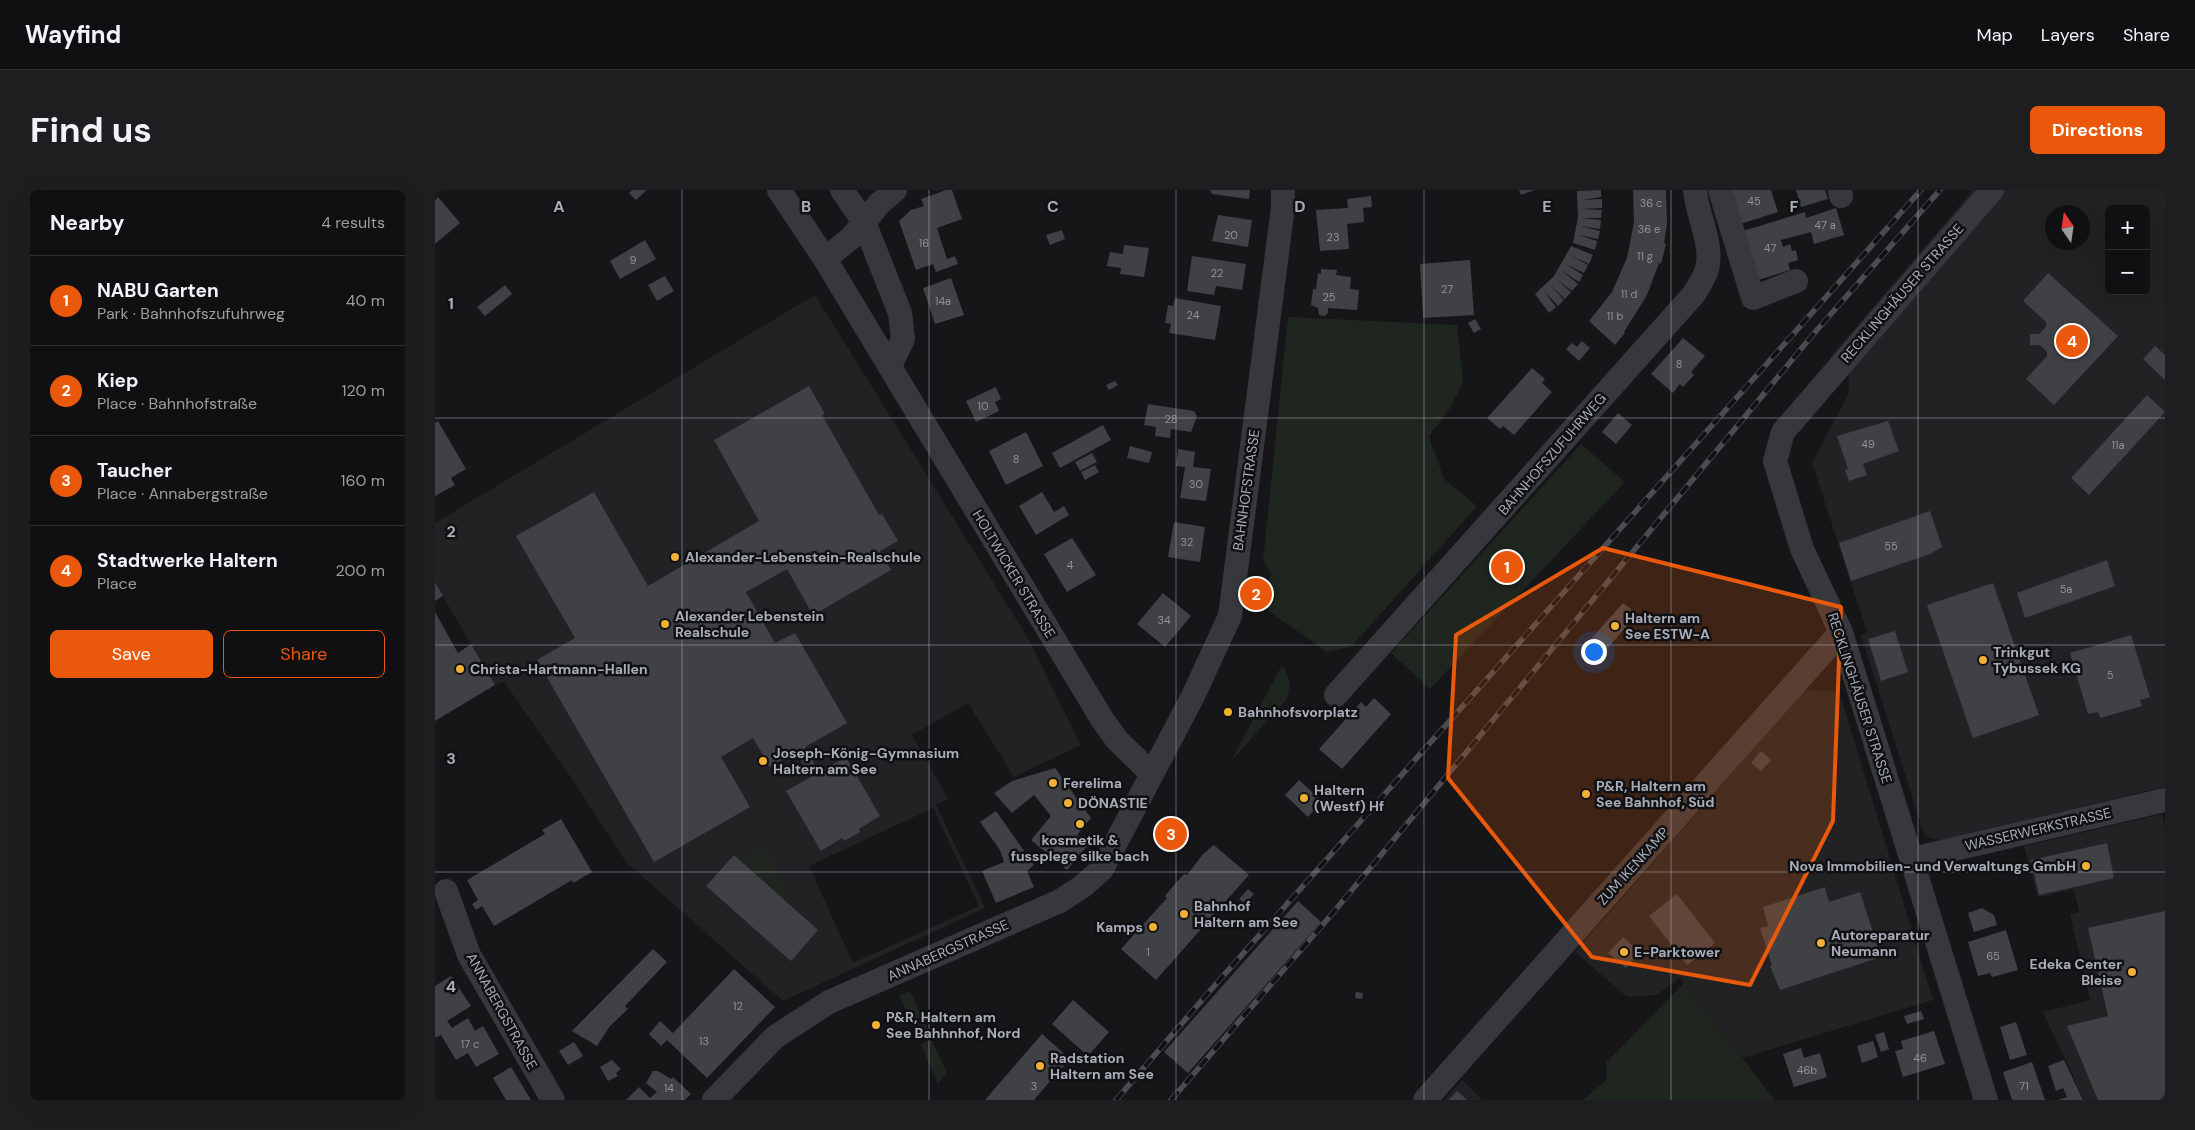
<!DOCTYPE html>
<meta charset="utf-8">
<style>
body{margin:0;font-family:"DM Sans",sans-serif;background:#1e1e20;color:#f1f3f6}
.controls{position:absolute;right:15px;top:15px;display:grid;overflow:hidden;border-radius:8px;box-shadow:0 5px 20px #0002}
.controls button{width:45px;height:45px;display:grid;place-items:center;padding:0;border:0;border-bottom:1px solid #303032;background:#101012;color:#f1f3f6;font:25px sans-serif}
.compass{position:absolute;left:1610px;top:15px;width:45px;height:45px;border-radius:50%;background:#101012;box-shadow:0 5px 20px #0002;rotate:347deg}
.you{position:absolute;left:1158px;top:461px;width:18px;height:18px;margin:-12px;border:4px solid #fff;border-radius:50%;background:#1a73e8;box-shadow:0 0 0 8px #1a73e833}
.badge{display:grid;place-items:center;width:32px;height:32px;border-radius:50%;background:#ea580c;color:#fff;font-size:16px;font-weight:700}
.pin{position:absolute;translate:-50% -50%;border:2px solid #fff;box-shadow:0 1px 5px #0006}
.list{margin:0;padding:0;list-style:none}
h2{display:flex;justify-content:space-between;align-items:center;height:65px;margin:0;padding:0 20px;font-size:21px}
h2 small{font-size:16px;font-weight:400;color:#9c9d9f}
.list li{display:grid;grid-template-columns:32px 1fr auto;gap:15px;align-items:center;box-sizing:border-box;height:90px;padding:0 20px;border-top:1px solid #303032}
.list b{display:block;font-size:19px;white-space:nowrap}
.list p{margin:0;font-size:16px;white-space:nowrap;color:#9c9d9f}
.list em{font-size:16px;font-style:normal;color:#9c9d9f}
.actions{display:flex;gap:10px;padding:15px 20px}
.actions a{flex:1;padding:11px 0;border:1px solid #ea580c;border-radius:8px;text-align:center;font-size:18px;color:#ea580c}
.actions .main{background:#ea580c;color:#fff}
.map{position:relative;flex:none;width:1730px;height:910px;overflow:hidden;border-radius:8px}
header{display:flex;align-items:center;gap:30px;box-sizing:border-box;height:70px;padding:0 25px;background:#101012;border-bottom:1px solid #303032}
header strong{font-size:24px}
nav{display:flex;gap:28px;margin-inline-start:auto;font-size:18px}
.intro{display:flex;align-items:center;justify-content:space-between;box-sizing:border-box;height:120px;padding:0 30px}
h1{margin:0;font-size:35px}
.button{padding:12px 22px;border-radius:8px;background:#ea580c;color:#fff;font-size:18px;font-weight:700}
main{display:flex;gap:30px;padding:0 30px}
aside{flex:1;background:#101012;border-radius:8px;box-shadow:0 5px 20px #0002}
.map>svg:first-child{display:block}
.built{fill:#222225;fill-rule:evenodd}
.green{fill:#1e261f}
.building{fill:#404145}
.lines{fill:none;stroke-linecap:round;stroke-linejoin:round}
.minor{stroke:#37383d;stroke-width:24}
.rail-casing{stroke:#4a4c52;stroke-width:5.5}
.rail{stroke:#111113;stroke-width:4;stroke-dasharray:11;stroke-linecap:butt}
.marked{fill:#e8590c;fill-opacity:0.2;stroke:#e8590c;stroke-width:4;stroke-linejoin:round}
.grid{fill:none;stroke:#a8adb8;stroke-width:1;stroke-opacity:0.55}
.poi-dot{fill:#f2b134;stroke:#111113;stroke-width:2}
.labels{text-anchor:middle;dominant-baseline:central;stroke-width:5;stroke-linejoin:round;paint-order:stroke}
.number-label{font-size:11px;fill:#8e929b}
.street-label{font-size:14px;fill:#a8adb8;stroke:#111113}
.poi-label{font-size:14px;font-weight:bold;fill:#a8adb8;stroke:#111113;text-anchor:start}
.grid-label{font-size:16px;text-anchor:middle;font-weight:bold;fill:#a8adb8;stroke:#111113;stroke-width:5;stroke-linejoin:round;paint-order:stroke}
</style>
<header>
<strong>Wayfind</strong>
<nav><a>Map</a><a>Layers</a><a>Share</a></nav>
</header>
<div class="intro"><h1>Find us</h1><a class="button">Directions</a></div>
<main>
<aside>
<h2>Nearby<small>4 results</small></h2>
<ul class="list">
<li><span class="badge">1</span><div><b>NABU Garten</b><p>Park · Bahnhofszufuhrweg</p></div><em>40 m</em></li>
<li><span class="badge">2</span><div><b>Kiep</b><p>Place · Bahnhofstraße</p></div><em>120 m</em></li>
<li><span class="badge">3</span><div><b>Taucher</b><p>Place · Annabergstraße</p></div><em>160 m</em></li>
<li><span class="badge">4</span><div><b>Stadtwerke Haltern</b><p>Place</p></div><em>200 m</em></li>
</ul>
<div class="actions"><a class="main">Save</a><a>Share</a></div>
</aside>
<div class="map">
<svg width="1730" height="910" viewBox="0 0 1730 910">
<rect width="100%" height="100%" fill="#161618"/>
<!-- built -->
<path class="built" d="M1538,0h192v597l-223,53 -10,-1 -8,-5 -63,-199 6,-3 -55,-169 37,-70v-17l-19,-18zM1674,19h37v82h-37zM1618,22h30v30h-30z
M380,105l214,345 52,105 -67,32 -46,-74 -56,32 36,64 -12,6 49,103 -202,93 -157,-139 -54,-83 -68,-97 -9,3 -60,-102v-60zM498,618l46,98 -126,57 -44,-97z
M1370,500l34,1 94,309 -191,58 -62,-80 -24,17 -29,2 -52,-45z
M1727,624l3,13v273h-81l-41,-88 47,-12 -20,-86 9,-2 -5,-23 -36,8 -14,-51z
M1027,890l20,20h-38z"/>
<!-- green -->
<path class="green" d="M853,127l169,8 6,56 -12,26 -22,29 15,43 33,27 -126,141 -24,5 -65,-46 9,-33 -8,-12z
M1146,254l44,38 -195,207 -39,-36z
M847,475c8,11 10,22 4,35l-55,61z
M325,647l27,58 -4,4 -49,-44h18l9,-11z
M1249,793l91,117h-192l24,-21 -1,-16z
M475,801l19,41 -11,5 -19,-42z
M496,849l16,34 -9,11 -17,-40z"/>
<!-- building -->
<path class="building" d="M197,0h15l-11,10 -7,-7z
M511,0h6l10,29 -25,9 10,31 8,-3 3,8 -22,8 -3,-8 -17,6 -17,-49 12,-11 13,-4 -3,-7z
M775,0h40l-1,9 -37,-5z
M1084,0h15l-13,5z
M1166,0v7l-19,3 20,-1v9l-20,1 20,1 -1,8h-20l20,2 -1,9 -20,-3 20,5 -2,8 -20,-4 19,6 -2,9 -22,-7 5,-26 -1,-26z
M1198,0h33l1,34 -3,19 2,1 -5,20 -2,-1 -12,32 -23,37 1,1 -10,12 -26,-24 23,-29 15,-34 7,-36z
M1295,0h41l7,22 -38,12z
M1361,0h29l3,9 -27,8z
M936,6l1,11 -9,1 1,14 -17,2 2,25 -29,2 -4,-41 32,-2 -1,-9z
M3,7l22,26 -25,21v-44z
M1401,18l8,27 -30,9 -3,-12 -30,8 2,7 7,-3 2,7 4,-1 2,10 -10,3 2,7 -32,10 -15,-49 62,-19 1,6z
M783,25l34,5 -4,27 -36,-6z
M627,40l3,9 -15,6 -4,-10z
M210,50l11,19 -36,20 -10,-18z
M689,55l25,3 -5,29 -24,-3 1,-6 -14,-2 3,-14 13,2z
M1136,56l22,9 -4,9 -18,-8 17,9 -4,8 -18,-9 17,11 -4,7 -17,-11 16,13 -6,7 -16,-12 15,13 -6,7 -15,-14 14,15 -6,6 -14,-15 12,16 -7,6 -14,-19 19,-18z
M757,66l54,8 -4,26 -26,-4 -2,9 -27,-4z
M1035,70l4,55 -51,3 -3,-54z
M886,79l16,1 -1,5 15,2 -1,12 9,1 -2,20 -29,-2v5l-3,3 -6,-1 -1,-7 -7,-3 2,-16h3l2,-16 3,1z
M1613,83l70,63 -64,69 -28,-26 21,-23v-4l-7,-7h-10v-11h9l7,-7v-5l-23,-21z
M230,86l9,15 -17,10 -9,-16z
M516,88l13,37 -29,9 -12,-36z
M70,95l7,9 -27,22 -8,-9z
M740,108l46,8 -6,34 -46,-7 2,-9 -6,-1 3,-18 5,1z
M1040,129l6,10 -7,4 -6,-10z
M1248,148l22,18 -14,16 3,3 -11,12 -3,-3 -7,9 -22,-19z
M1147,151l8,7 -11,13 -13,-12 6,-6 5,4z
M1720,156l10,9v25l-22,-21z
M1097,178l13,11 -3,4 10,9 -38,43 -11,-9 -3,3 -13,-11z
M680,191l3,4 -9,5 -3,-5z
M374,196l16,28 -3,1 57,100 3,-1 16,27 -18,10 11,19 -78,45 -26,-46 -41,23 29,51 20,-10 52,90 -42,24 14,25 27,-15 34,59 -21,13 1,3 -16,9 -2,-3 -21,13 -35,-60 25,-14 -15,-25 -26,15 -17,-29 -32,19 29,50 -96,55 -117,-202 38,-22 -59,-102 78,-44 54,94 111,-65 -45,-81z
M561,197l5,12 -6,3 4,9 -23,11 -10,-21z
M1712,205l18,17 -76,83 -18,-17z
M713,214l46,7 3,5 -6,16 -20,-3 -1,9 -15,-2 1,-9 -12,-2z
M1183,223l14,12 -16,19 -14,-12z
M3,231l28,48 -15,9 4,7 -20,11v-73z
M1453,231l11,30 -36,13 4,11 -18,6 -4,-11 3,-1 -11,-33z
M668,235l8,15 -51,28 -8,-15z
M591,242l17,34 -37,19 -17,-34z
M695,256l22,6 -3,11 -22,-5z
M743,259l17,3 -2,15 18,2 -5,32 -26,-3 5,-31 -9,-1z
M657,263l5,9 -17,9 -5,-9z
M660,275l4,7 -14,8 -4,-8z
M607,302l12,20 10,-6 5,9 -33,20 -17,-29z
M1495,321l12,36 -12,7 -79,27 -12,-38z
M739,332l31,5 -5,35 -32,-5z
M637,348l24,37 -29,17 -23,-38z
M1672,370l8,26 -90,32 -8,-25z
M0,392l8,14 -8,5z
M1558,393l46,132 -66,23 -46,-133z
M728,403l28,23 -26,31 -28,-23z
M1188,413l14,11 -31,36 -14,-12z
M0,422l23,41 13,-9 24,41 -60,36z
M1460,441l13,41 -27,9 -13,-42z
M1696,445l19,62 -10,3 2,6 -42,12 -2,-6 -10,2 -18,-61z
M939,508l17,16 -49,55 -23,-20 42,-47 5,5z
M1326,561l10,9 -10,11 -10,-8z
M620,578l36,50 -14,17 11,10 -21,25 -36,-30 20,-24 -17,-21 -22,18 -18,-20 18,-12z
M864,590l23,21 -14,16 -23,-22z
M561,621l38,54 -7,6 7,16 -38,16 -14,-32 22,-9 -4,-12 -20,-28z
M126,629l31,53 -19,11 -1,-3 -78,46 -12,-20 -6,4 -4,-6 6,-4 -11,-20 78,-46 -3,-4z
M1672,653l7,35 -75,17 -8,-35z
M779,655l35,30 -93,105 -35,-31 46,-51 -2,-2 9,-11 10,-11 3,1 16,-21z
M299,665l84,75 -27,31 -85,-75z
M1390,697l4,15 31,-10 21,65 -101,33 -10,-24h2l-12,-38 8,-2 -5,-19z
M813,699l6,5 -9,10 -6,-5z
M1242,704l38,49 -28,22 -38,-49z
M863,711l23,21 -133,151 -24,-21z
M1547,718l12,7 3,10 -23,7 -6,-19z
M1730,721v189h-67l-31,-74 41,-10 -20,-88z
M1571,740l12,40 -26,7 -2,-4 -12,3 -10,-34z
M1188,747l17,15 -14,16 -18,-15z
M218,759l14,13 -42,44 3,3 -18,17 -13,20 -25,-15z
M299,779l41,38 -68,71 -40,-38 -6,6 -12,-12 11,-13 13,12z
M16,786l20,30 -24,15 5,7 16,-10 7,13 8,-5 16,28 -23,13 -8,-14 -12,7 -15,-25 -6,3v-52z
M921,802l7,1 -1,6 -7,-1z
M638,810l36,32 -21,24 -36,-32z
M1486,821l3,8 -17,5 -3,-8z
M1581,832l11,33 -17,5 -10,-33z
M1499,841l11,33 -42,13 -8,-26 8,-2 -2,-8z
M1449,842l5,17 -8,3 -6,-17z
M607,844l28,25 -14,16 -2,-3 -4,5 2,2 -18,21h-49z
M1438,851l5,16 -16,6 -5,-17z
M139,852l9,14 -15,9 -9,-14z
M1366,858l3,10 16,-5 7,24 -33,10 -11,-33z
M177,870l9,9 -5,4 2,3 -10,5 -8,-14z
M1629,870l19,40h-25l9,-3 -4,-9 -7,3 -8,-25z
M1597,872l13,38h-33l-9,-28z
M76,877l20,33h-25l-13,-22z
M218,881h5l13,8 2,-2 18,17 -6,6h-59l13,-13 11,11 7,-6 -11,-9z
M1022,901l10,9h-18z"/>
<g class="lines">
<!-- minor -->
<path class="minor" d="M344,0l46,69 277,460 15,21 34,33
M407,0l22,32 36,91 3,26 -13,27
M1285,0l33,108 43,-17
M1405,0l1,6
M390,69l26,-21 28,-34 16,-14
M901,505l358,-401c4,-7 9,-14 12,-22 9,-26 -9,-55 -11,-82
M1477,669l253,-59
M11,701l23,64 84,145
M279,910l61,-63 54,-35 231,-101 23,-15 19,-17 91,-173 37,-80 53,-409v-17
M990,910l416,-468
M1551,910l-145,-468 -39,-83 -27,-88 8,-29 209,-242"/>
<defs>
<path id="rail" d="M681,910l92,-107 713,-803
M736,910l161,-186 484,-583 124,-141"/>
</defs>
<!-- rail casing -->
<use href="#rail" class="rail-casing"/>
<!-- rail -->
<use href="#rail" class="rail"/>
</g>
<!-- marked area -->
<path class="marked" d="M1168,358l238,59 -8,214 -83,164 -158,-28 -144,-179 8,-143z"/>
<!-- grid -->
<path class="grid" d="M247,0v910M494,0v910M741,0v910M989,0v910M1236,0v910M1483,0v910M0,228h1730M0,455h1730M0,682h1730"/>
<!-- markers -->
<g class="poi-dot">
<circle cx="240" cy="367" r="5"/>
<circle cx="230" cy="434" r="5"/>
<circle cx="1180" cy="436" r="5"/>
<circle cx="1548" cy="470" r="5"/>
<circle cx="25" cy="479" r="5"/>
<circle cx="793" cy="522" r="5"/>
<circle cx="328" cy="571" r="5"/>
<circle cx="618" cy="593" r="5"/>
<circle cx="1151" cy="604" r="5"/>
<circle cx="869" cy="608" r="5"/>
<circle cx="633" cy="613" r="5"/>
<circle cx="645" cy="634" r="5"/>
<circle cx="1651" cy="676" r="5"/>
<circle cx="749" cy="724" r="5"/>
<circle cx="718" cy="737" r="5"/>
<circle cx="1386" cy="753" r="5"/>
<circle cx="1189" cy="762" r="5"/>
<circle cx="1697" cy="782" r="5"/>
<circle cx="441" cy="835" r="5"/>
<circle cx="605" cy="876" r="5"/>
</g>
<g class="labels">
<!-- number labels -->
<g class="number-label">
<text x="1319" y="11">45</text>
<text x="1216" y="13">36 c</text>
<text x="1390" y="35">47 a</text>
<text x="1214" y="39">36 e</text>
<text x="796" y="45">20</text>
<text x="898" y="47">23</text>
<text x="489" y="53">16</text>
<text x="1335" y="58">47</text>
<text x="1210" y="66">11 g</text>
<text x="198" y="70">9</text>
<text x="782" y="83">22</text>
<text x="1012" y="99">27</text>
<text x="1194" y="104">11 d</text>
<text x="894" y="107">25</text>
<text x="508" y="111">14a</text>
<text x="758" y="125">24</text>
<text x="1180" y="126">11 b</text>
<text x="1244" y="174">8</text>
<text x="548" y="216">10</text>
<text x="736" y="229">28</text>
<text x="1433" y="254">49</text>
<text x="1683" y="255">11a</text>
<text x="581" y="269">8</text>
<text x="761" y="294">30</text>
<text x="752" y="352">32</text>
<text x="1456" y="356">55</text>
<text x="635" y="375">4</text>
<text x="1631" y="399">5a</text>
<text x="729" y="430">34</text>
<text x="1675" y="485">5</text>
<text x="713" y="762">1</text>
<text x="1558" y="766">65</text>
<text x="303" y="816">12</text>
<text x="269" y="851">13</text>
<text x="35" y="854">17 c</text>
<text x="1485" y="868">46</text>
<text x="1372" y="880">46b</text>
<text x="599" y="896">3</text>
<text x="1589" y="896">71</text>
<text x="234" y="898">14</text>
</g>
<!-- street labels -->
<g class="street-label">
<text transform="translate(1467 103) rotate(-49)">RECKLINGHÄUSER STRASSE</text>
<text transform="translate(1117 264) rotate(-49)">BAHNHOFSZUFUHRWEG</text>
<text transform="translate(811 300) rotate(-82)">BAHNHOFSTRASSE</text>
<text transform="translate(579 384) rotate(59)">HOLTWICKER STRASSE</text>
<text transform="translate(1425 508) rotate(72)">RECKLINGHÄUSER STRASSE</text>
<text transform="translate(1603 639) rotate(-13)">WASSERWERKSTRASSE</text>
<text transform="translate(1198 676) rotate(-48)">ZUM IKENKAMP</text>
<text transform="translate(513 760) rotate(-24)">ANNABERGSTRASSE</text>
<text transform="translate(67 821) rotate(61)">ANNABERGSTRASSE</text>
</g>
<!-- poi labels -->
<g class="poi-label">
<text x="250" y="367">Alexander-Lebenstein-Realschule</text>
<text x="240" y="426">Alexander Lebenstein<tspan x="240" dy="16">Realschule</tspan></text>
<text x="1190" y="428">Haltern am<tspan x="1190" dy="16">See ESTW-A</tspan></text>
<text x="1558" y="462">Trinkgut<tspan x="1558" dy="16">Tybussek KG</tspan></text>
<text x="35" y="479">Christa-Hartmann-Hallen</text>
<text x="803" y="522">Bahnhofsvorplatz</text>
<text x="338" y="563">Joseph-König-Gymnasium<tspan x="338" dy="16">Haltern am See</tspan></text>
<text x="628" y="593">Ferelima</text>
<text x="1161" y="596">P&amp;R, Haltern am<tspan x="1161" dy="16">See Bahnhof, Süd</tspan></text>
<text x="879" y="600">Haltern<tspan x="879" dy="16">(Westf) Hf</tspan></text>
<text x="643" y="613">DÖNASTIE</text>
<text x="645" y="650" text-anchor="middle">kosmetik &amp;<tspan x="645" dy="16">fussplege silke bach</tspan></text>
<text x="1641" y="676" text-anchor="end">Nova Immobilien- und Verwaltungs GmbH</text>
<text x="759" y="716">Bahnhof<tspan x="759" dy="16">Haltern am See</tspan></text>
<text x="708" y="737" text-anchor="end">Kamps</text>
<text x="1396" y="745">Autoreparatur<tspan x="1396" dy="16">Neumann</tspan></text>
<text x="1199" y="762">E-Parktower</text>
<text x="1687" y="774" text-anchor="end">Edeka Center<tspan x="1687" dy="16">Bleise</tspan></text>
<text x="451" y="827">P&amp;R, Haltern am<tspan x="451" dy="16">See Bahhnhof, Nord</tspan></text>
<text x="615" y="868">Radstation<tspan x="615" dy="16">Haltern am See</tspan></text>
</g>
</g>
<g class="grid-label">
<text x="124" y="22">A</text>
<text x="371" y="22">B</text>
<text x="618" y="22">C</text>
<text x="865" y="22">D</text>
<text x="1112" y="22">E</text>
<text x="1359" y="22">F</text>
<text x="16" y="119">1</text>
<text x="16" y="347">2</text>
<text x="16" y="574">3</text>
<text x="16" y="802">4</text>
</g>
</svg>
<div class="controls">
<button>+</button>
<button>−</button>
</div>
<svg class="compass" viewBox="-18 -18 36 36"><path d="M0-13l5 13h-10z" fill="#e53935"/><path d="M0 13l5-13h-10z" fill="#9c9d9f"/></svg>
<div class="you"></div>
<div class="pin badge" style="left:1072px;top:377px">1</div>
<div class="pin badge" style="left:821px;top:404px">2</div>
<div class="pin badge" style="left:736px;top:644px">3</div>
<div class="pin badge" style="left:1637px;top:151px">4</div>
</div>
</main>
